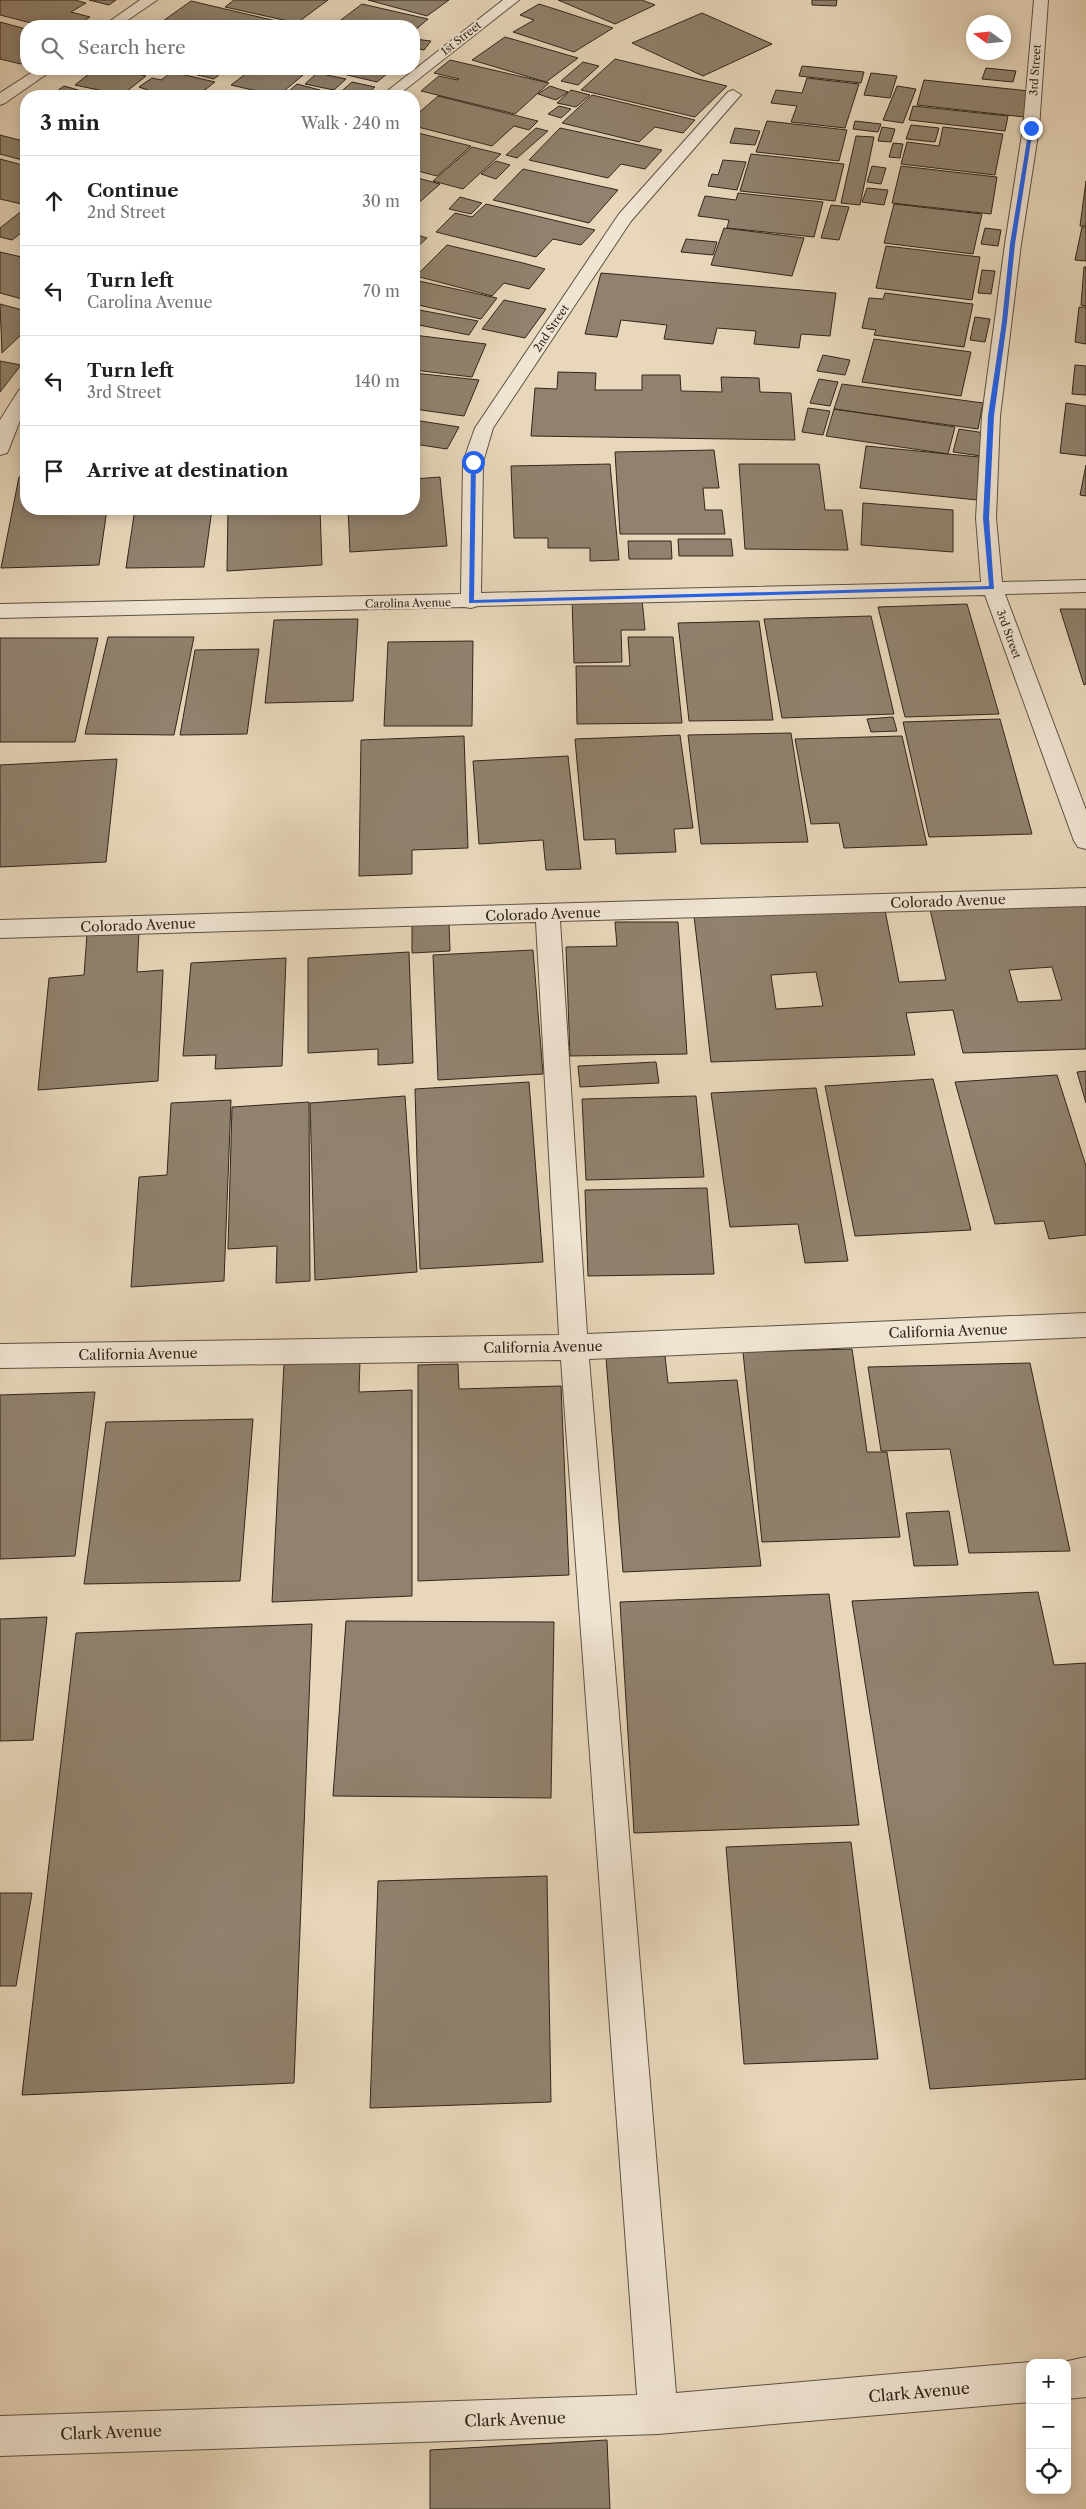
<!DOCTYPE html>
<meta charset="utf-8">
<style>
body{margin:0;font-family:"Libre Caslon Text",serif;background:#f2f2f2;color:#202124}
.controls{position:absolute;right:15px;bottom:15px;display:grid;overflow:hidden;border-radius:10px;box-shadow:0 2px 12px #0003}
.controls button{width:45px;height:45px;display:grid;place-items:center;padding:0;border:0;border-bottom:1px solid #e0e0e0;background:#fff;color:#202124;font:25px sans-serif}
.compass{position:absolute;left:966px;top:15px;width:45px;height:45px;border-radius:50%;background:#fff;box-shadow:0 2px 12px #0003;rotate:285deg}
.stop{position:absolute;width:15px;height:15px;margin:-11px;border:4px solid #2563eb;border-radius:50%;background:#fff}
.stop.end{background:#2563eb;border-color:#fff;box-shadow:0 1px 5px #0008}
.list{margin:0;padding:0;list-style:none}
h2{display:flex;justify-content:space-between;align-items:center;height:65px;margin:0;padding:0 20px;font-size:21px}
h2 small{font-size:16px;font-weight:400;color:#757577}
.list li{display:grid;grid-template-columns:32px 1fr auto;gap:15px;align-items:center;box-sizing:border-box;height:90px;padding:0 20px;border-top:1px solid #e0e0e0}
.list b{display:block;font-size:19px;white-space:nowrap}
.list p{margin:0;font-size:16px;white-space:nowrap;color:#757577}
.list em{font-size:16px;font-style:normal;color:#757577}
.icon{flex:none;width:28px;height:28px;fill:none;stroke:currentColor;stroke-width:2;stroke-linecap:round;stroke-linejoin:round}
.map{position:relative;flex:none;width:1086px;height:2509px;overflow:hidden}
.search{position:absolute;background:#fff;box-shadow:0 2px 12px #0003;left:20px;top:20px;width:400px;height:55px;display:flex;align-items:center;gap:12px;box-sizing:border-box;padding:0 18px;border-radius:20px;color:#757577;font-size:19px}
.panel{position:absolute;background:#fff;box-shadow:0 2px 12px #0003;left:20px;top:90px;width:400px;height:425px;border-radius:20px}
.map>svg:first-child{display:block}
.building{fill:#90826e;stroke:#30261b;fill-rule:evenodd}
.lines{fill:none;stroke-linecap:round;stroke-linejoin:round}
.minor-casing{stroke:#5e5243;stroke-width:2}
.minor{fill:#f0e5d3;fill-rule:evenodd}
.route{fill:#2563eb}
.labels{text-anchor:middle;dominant-baseline:central;stroke-width:4;stroke-linejoin:round;paint-order:stroke}
.far-street-label{font-size:11px;fill:#30261b;stroke:#f0e5d3}
.street-label{font-size:14px;fill:#30261b;stroke:#f0e5d3}
.near-street-label{font-size:16px;fill:#30261b;stroke:#f0e5d3}
</style>
<div class="map">
<svg width="1086" height="2509" viewBox="0 0 1086 2509">
<rect width="100%" height="100%" fill="#e8d7bb"/>
<filter id="stains"><feTurbulence type="fractalNoise" baseFrequency=".004" numOctaves="4"/><feColorMatrix values="0 0 0 0 .2 0 0 0 0 .09 0 0 0 0 .02 0 0 0 .5 -.17"/></filter>
<radialGradient id="worn" r=".72"><stop offset=".6" stop-color="#630" stop-opacity="0"/><stop offset="1" stop-color="#630" stop-opacity=".3"/></radialGradient>
<!-- building -->
<path class="building" d="M0,0h75l11,3 -15,9 19,5 -15,9h-32l-43,-11z
M89,0h27l-7,5z
M234,0h94l-31,23 -72,-16z
M368,0h81l-22,16z
M558,0h84l13,5 -40,19z
M812,0h25l-1,6 -24,-1z
M191,1l98,23 -3,2h-130z
M362,4l66,15 -14,12v-5h-81z
M539,4l19,6 55,18 -39,24 -61,-20 21,-12 -14,-5z
M702,13l70,31 -69,32 -71,-33z
M0,22l26,7v32l-5,3 -21,-5z
M505,37l73,21 -32,24 -74,-22z
M414,39l17,2 -7,9 -10,-2z
M615,59l112,27 -32,31 -114,-27z
M450,60l99,23 -34,31 -94,-23 18,-15 18,4 2,-1 -25,-6z
M583,62l16,4 -21,19 -17,-4z
M802,66l62,6 -3,11 -62,-7z
M986,68l30,3 -3,11 -31,-3z
M95,69h20l31,7 -24,19 -47,-10z
M173,69h53l-12,10z
M252,69h52l5,1 -31,26 -47,-11z
M322,69h71l-16,13z
M172,72l43,10 -18,14h-57l8,-6 -9,-3 13,-9 9,2z
M317,73l29,6 -12,11 -29,-6z
M871,73l26,3 -7,22 -26,-3z
M807,78l52,6 -14,44 -54,-6 6,-16 -26,-3 5,-13 26,3z
M924,80l105,11 -5,26 -107,-12z
M352,82l23,5 -10,9h-29z
M297,84l23,6 -9,6 -23,-4z
M64,86l21,6 -6,4h-29z
M550,86l18,6 -12,8 -18,-6z
M897,86l19,3 -13,34 -20,-3z
M571,90l19,5 -14,12 -19,-4z
M592,95l103,25 -12,13 -28,-6 -16,15 -77,-19z
M438,96l100,25 -9,9 -15,-4 -22,20 -78,-20v-9z
M559,106l12,3 -10,9 -13,-4z
M913,106l95,10 -3,15 -96,-11z
M767,121l80,9 -8,31 -83,-9z
M855,121l26,3 -3,8 -25,-3z
M911,125l28,3 -4,14 -29,-3z
M882,127l13,2 -4,13 -13,-1z
M943,127l60,7 -8,41 -94,-11 6,-22 32,4z
M536,128l12,3 -31,27 -11,-3z
M560,128l102,22 -17,19 -24,-5 -13,14 -79,-18z
M735,128l25,3 -5,14 -25,-2z
M414,132l57,14 -34,30 -23,-6z
M0,135l23,6 3,-2v22l-26,-7z
M856,136l18,1 -14,68 -19,-2z
M893,143l10,1 -3,14 -11,-1z
M472,147l29,7 -38,35 -30,-8z
M751,154l93,10 -9,37 -95,-10z
M0,159l26,7v39l-26,-6z
M723,160l23,2 -9,28 -29,-4 4,-12 6,1z
M496,161l14,4 -14,14 -15,-5z
M872,166l14,2 -5,16 -14,-2z
M901,166l96,11 -6,37 -99,-11z
M523,169l95,21 -29,33 -96,-23z
M414,177l26,7 -26,23z
M1086,181v45h-6z
M867,188l21,2 -4,15 -22,-3z
M738,193l85,9 -9,35 -87,-9 2,-8 -31,-4 7,-20 31,4z
M460,197l22,6 -11,11 -22,-5z
M486,204l109,26 -14,15 -28,-6 -17,18 -100,-25 19,-19 17,4z
M894,204l88,10 -9,40 -89,-11z
M831,205l18,2 -10,33 -18,-2z
M23,210l3,1v18l-14,11 -12,-3v-9z
M1082,227h4v34l-11,-1z
M724,228l80,10 -12,38 -81,-11z
M985,228l16,2 -3,16 -17,-2z
M414,234l13,4 -13,12z
M686,239l31,3 -4,13 -32,-3z
M447,245l76,18 22,6 -16,20 -25,-6 -12,13 -76,-20z
M886,246l94,11 -8,43 -96,-12z
M0,252l26,6v42l-26,-7z
M1084,267h2v39l-5,-1z
M982,270l13,1 -4,23 -13,-1z
M601,273l235,20 -6,43 -29,-2 -2,14 -45,-4 2,-13 -39,-3 -4,16 -49,-5 3,-14 -46,-5 -4,17 -32,-3z
M414,280l83,18 -16,21 -67,-15z
M885,293l88,11 -9,43 -90,-12 2,-5 -14,-2 7,-30 14,1z
M504,300l42,9 -21,29 -43,-9z
M0,304l26,7v19l-24,23z
M1079,307h7v37l-11,-2z
M414,309l64,12 -9,14 -55,-11z
M975,317l15,2 -5,23 -15,-2z
M414,335l72,9 -14,33 -58,-7z
M874,339l97,13 -10,44 -99,-14z
M823,355l27,5 -5,15 -28,-4z
M0,361l21,4 -21,27z
M1075,365l11,1v29l-14,-1z
M558,372l38,1 -1,17h47v-15h38l1,16 41,1 -1,-15 38,1 1,14 31,1 4,47 -264,-4 4,-48 22,1z
M414,373l65,7 -15,36 -50,-7z
M819,379l19,3 -8,24 -20,-3z
M842,384l141,19 -5,26 -144,-20z
M1066,403l20,3v50l-26,-3z
M808,408l22,3 -7,24 -21,-3z
M834,409l121,18 -7,27 -122,-18z
M414,420l45,7 -12,22 -33,-5z
M959,429l26,4 -4,23 -28,-4z
M866,446l113,11 -2,43 -117,-12z
M714,450l5,38h-16l2,22h17l3,24h-105l-5,-82z
M610,464l9,96 -29,1v-13h-42v-10h-34l-3,-72z
M739,464h80l6,46h17l6,40 -103,-1z
M1086,465v31l-6,-1z
M26,476v33h81l-8,56 -98,3 18,-91z
M440,477l7,69 -97,6 -2,-43h66v-30z
M863,503l90,7v42l-92,-7z
M135,509h77l-8,58 -78,1z
M228,509h92l2,56 -95,6z
M678,539h53l2,17h-54z
M628,541h43l1,18h-43z
M572,599h70l3,31h-24l1,32 -48,1z
M967,604l32,110 -94,3 -27,-110z
M1060,609h26v75l-2,1z
M871,616l23,98 -112,4 -18,-99z
M358,619l-5,82 -88,2 9,-83z
M759,621l14,99 -84,1 -11,-98z
M108,637h86l-20,98 -89,-1z
M628,637h45l9,86 -105,1 -1,-58h54z
M0,638h98l-23,104h-75z
M473,641l-1,85h-88l4,-84z
M259,649l-12,85 -67,1 15,-85z
M893,717l4,14 -26,1 -4,-13z
M1000,719l32,115 -103,3 -26,-115z
M791,733l17,109 -107,2 -13,-109z
M680,735l13,93 -19,1 2,23 -60,2 -1,-15 -31,1 -9,-101z
M464,736l4,112 -56,2v24l-53,2 2,-136z
M902,736l25,109 -83,3 -5,-25 -28,1 -16,-85z
M568,756l13,113 -35,1 -3,-30 -64,4 -6,-83z
M117,759l-11,103 -106,5v-102z
M1086,904v145l-123,4 -10,-43 -47,3 9,42 -204,7 -17,-146 191,-6 14,72 47,-2 -16,-71zM1052,967l10,33 -44,2 -9,-32zM816,972l7,34 -47,3 -5,-34z
M449,922l1,29 -38,2v-29z
M615,922h63l9,132 -117,2 -4,-109 51,-1z
M139,931l-2,41 26,-2 -5,111 -120,9 11,-112 35,-3 3,-41z
M533,950l10,124 -105,6 -5,-125z
M409,952l4,111 -35,2v-16l-70,4v-95z
M286,958l-4,108 -67,3 1,-14 -33,1 8,-93z
M656,1062l3,21 -79,4 -2,-21z
M1086,1071v32l-9,-31z
M1057,1075l29,91v69l-37,4 -5,-18 -49,3 -40,-142z
M933,1079l38,151 -116,6 -30,-150z
M529,1082l14,180 -123,7 -5,-180z
M816,1088l32,173 -43,2 -7,-39 -68,3 -19,-134z
M405,1096l12,176 -102,8 -5,-177z
M696,1096l8,81 -118,3 -4,-81z
M231,1100l-7,181 -93,6 8,-110 28,-2 4,-72z
M309,1102l1,179 -34,2 1,-37 -49,3 4,-142z
M707,1188l7,86 -126,2 -3,-86z
M852,1349l15,103h20l13,85 -138,5 -19,-190z
M665,1356l3,27 69,-3 24,186 -138,6 -17,-214z
M360,1360l-1,32 53,-2v206l-140,6 12,-239z
M1030,1363l40,188 -101,2 -19,-104 -69,2 -13,-84z
M458,1364l1,25 102,-3 8,189 -151,6v-216z
M95,1392l-20,164 -75,3v-164z
M253,1419l-13,162 -156,3 22,-162z
M949,1511l9,54 -44,1 -8,-53z
M1038,1592l16,73 32,-2v416l-156,10 -78,-488z
M829,1594l30,231 -225,8 -14,-231z
M47,1617l-14,123 -33,1v-122z
M346,1621l208,1 -3,176 -218,-2z
M312,1624l-18,459 -272,12 54,-462z
M851,1842l27,217 -134,5 -18,-217z
M547,1876l4,226 -181,6 8,-227z
M0,1893h32l-16,93h-16z
M607,2440l3,69h-180v-59z"/>
<g class="lines">
<defs>
<path id="minor" d="M140,0h17l-38,26h-16z
M503,0h16l-122,96h-16z
M1034,0h14l-9,128 -18,116 -21,172 -4,102 6,64 84,-2v12l-81,2 81,216v39l-8,-2 -4,-6 -89,-246 -507,11 -7,2 -7,-1 -464,11v-14l461,-10 2,-132 12,-34 144,-214 109,-122 5,-2 8,5 -3,3 -107,123 -138,207 -10,34 -2,131 500,-11 -5,-64 6,-102 23,-172 18,-116z
M37,69h17l-49,34 -5,2v-12z
M26,388c1,21 -10,41 -17,61l-2,4 -7,2v-35l19,-30z
M1086,888v18l-526,15 27,413 499,-21v24l-497,22 87,1034 354,-31v40l-372,32 -658,22v-40l637,-21 -76,-1035 -561,8v-24l559,-9 -23,-413 -536,16v-18z
M1086,2357v40l-19,2v-36h-8z"/>
</defs>
<!-- minor casing -->
<use href="#minor" class="minor-casing"/>
<!-- minor -->
<use href="#minor" class="minor"/>
</g>
<!-- route -->
<path class="route" d="M1031,126l2,2 -18,116 -8,78 -13,94 -5,102 5,71 -525,14 2,-141 2,-1 3,1 -2,138 515,-14 -6,-68 5,-102 14,-94 8,-78 19,-116z"/>
<g class="labels">
<!-- far-street labels -->
<g class="far-street-label">
<text transform="translate(461 38) rotate(-38)">1st Street</text>
<text transform="translate(1035 70) rotate(-86)">3rd Street</text>
<text transform="translate(551 328) rotate(-56)">2nd Street</text>
<text transform="translate(408 603) rotate(-1)">Carolina Avenue</text>
<text transform="translate(1009 634) rotate(70)">3rd Street</text>
</g>
<!-- street labels -->
<g class="street-label">
<text transform="translate(948 901) rotate(-2)">Colorado Avenue</text>
<text transform="translate(543 914) rotate(-2)">Colorado Avenue</text>
<text transform="translate(138 925) rotate(-2)">Colorado Avenue</text>
<text transform="translate(948 1331) rotate(-2)">California Avenue</text>
<text transform="translate(543 1347) rotate(-1)">California Avenue</text>
<text transform="translate(138 1354) rotate(-1)">California Avenue</text>
</g>
<!-- near-street labels -->
<g class="near-street-label">
<text transform="translate(919 2392) rotate(-5)">Clark Avenue</text>
<text transform="translate(515 2419) rotate(-2)">Clark Avenue</text>
<text transform="translate(111 2432) rotate(-2)">Clark Avenue</text>
</g>
</g>
<rect width="100%" height="100%" filter="url(#stains)"/>
<rect width="100%" height="100%" fill="url(#worn)"/>
</svg>
<div class="controls">
<button>+</button>
<button>−</button>
<button><svg class="icon" aria-label="locate" viewBox="0 0 24 24"><circle cx="12" cy="12" r="6"/><path d="M12 2v4M12 18v4M2 12h4M18 12h4"/></svg></button>
</div>
<svg class="compass" viewBox="-18 -18 36 36"><path d="M0-13l5 13h-10z" fill="#e53935"/><path d="M0 13l5-13h-10z" fill="#757577"/></svg>
<div class="stop" style="left:473px;top:462px"></div>
<div class="stop end" style="left:1031px;top:128px"></div>
<div class="search"><svg class="icon" aria-label="search" viewBox="0 0 24 24"><circle cx="10" cy="10" r="6"/><path d="M15 15l6 6"/></svg>Search here</div>
<section class="panel">
<h2>3 min<small>Walk · 240 m</small></h2>
<ul class="list">
<li><svg class="icon" aria-label="ahead" viewBox="0 0 24 24"><path d="M12 20V5M6 11l6-6 6 6"/></svg><div><b>Continue</b><p>2nd Street</p></div><em>30 m</em></li>
<li><svg class="icon" aria-label="left" viewBox="0 0 24 24"><path d="M17 20v-9H6M10 6l-5 5 5 5"/></svg><div><b>Turn left</b><p>Carolina Avenue</p></div><em>70 m</em></li>
<li><svg class="icon" aria-label="left" viewBox="0 0 24 24"><path d="M17 20v-9H6M10 6l-5 5 5 5"/></svg><div><b>Turn left</b><p>3rd Street</p></div><em>140 m</em></li>
<li><svg class="icon" aria-label="arrive" viewBox="0 0 24 24"><path d="M6 21V4h12l-3 4 3 4H6"/></svg><div><b>Arrive at destination</b></div></li>
</ul>
</section>
</div>
